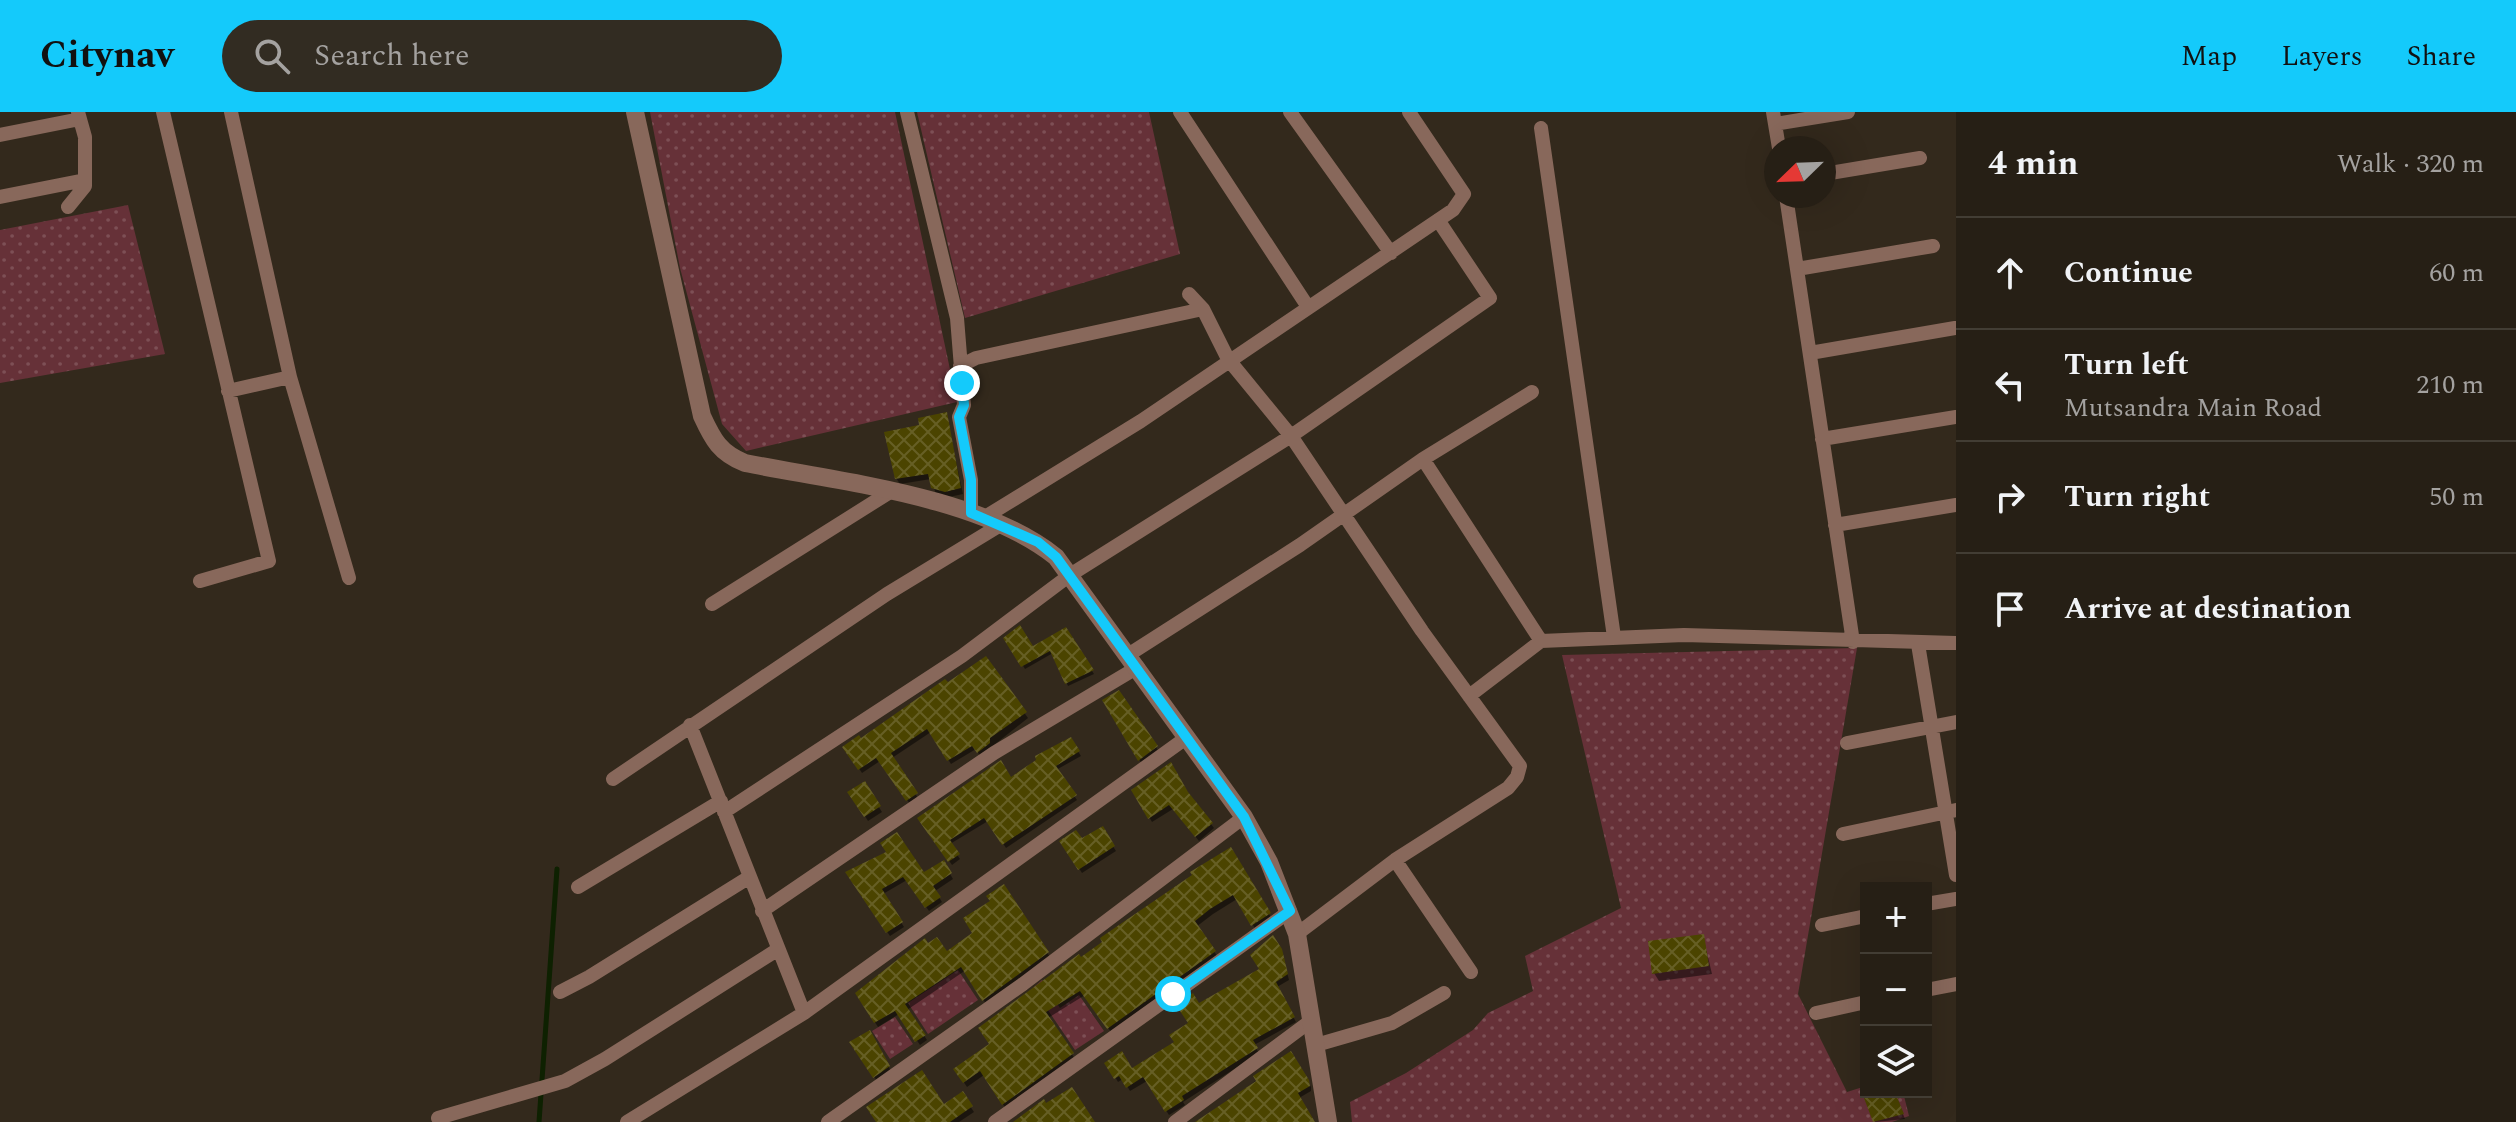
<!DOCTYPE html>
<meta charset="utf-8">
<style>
body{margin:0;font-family:Spectral,serif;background:#322c22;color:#f1f3f6}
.controls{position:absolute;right:24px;bottom:24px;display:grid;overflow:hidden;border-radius:0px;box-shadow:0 8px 32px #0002}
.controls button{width:72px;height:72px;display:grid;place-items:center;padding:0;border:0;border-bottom:2px solid #423d34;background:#261f15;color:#f1f3f6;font:40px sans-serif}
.compass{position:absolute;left:1764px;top:24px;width:72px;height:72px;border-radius:50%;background:#261f15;box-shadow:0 8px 32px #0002;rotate:247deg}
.stop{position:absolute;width:24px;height:24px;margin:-18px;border:6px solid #14cafb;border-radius:50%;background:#fff}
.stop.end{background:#14cafb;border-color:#fff;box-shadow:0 2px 8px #0008}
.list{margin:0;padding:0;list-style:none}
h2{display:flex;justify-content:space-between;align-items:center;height:104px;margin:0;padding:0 32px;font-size:34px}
h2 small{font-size:26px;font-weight:400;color:#a4a2a0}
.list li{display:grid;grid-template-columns:52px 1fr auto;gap:24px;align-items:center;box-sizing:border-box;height:112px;padding:0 32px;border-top:2px solid #423d34}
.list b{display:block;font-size:30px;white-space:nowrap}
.list p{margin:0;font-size:26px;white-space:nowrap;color:#a4a2a0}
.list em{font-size:26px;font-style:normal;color:#a4a2a0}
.icon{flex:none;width:44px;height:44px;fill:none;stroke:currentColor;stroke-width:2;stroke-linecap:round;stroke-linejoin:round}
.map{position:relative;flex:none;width:1956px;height:1010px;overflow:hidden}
header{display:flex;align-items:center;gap:48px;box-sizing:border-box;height:112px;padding:0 40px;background:#14cafb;color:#111}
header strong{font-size:38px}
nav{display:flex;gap:44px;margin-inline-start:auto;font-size:28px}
.search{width:560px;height:72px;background:#322c22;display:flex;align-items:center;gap:20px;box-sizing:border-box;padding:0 28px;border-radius:44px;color:#a4a2a0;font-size:30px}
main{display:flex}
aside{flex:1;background:#261f15}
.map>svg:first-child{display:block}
.grass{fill:url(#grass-dots)}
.shadow{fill:#0007}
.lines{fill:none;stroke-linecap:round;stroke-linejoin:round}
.stream{stroke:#0e2101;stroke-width:5}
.building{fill:url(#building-cross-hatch)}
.minor{stroke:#88685b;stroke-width:14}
.tertiary{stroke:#88685b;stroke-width:18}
.route{stroke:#14cafb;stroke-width:10}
</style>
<header>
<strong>Citynav</strong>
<div class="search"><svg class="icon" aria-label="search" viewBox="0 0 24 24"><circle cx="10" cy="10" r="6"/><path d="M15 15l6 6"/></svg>Search here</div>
<nav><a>Map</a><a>Layers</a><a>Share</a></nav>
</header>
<main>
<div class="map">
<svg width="1956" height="1010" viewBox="0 0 1956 1010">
<defs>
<pattern id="grass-dots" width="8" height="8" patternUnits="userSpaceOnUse" patternTransform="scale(2)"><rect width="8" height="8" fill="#663138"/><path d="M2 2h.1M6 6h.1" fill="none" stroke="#7d4f55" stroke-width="1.8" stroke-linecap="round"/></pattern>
<pattern id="building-cross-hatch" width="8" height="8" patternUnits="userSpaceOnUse" patternTransform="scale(2)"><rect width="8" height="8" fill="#4b4400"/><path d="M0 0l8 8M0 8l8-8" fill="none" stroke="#665f25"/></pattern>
</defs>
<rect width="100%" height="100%" fill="#33291c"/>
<!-- grass -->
<path class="grass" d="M650,0h245l62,290 -211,49 -24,-27 -42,-156z
M917,0h232l31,142 -215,64z
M128,93l37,149 -165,29v-153z
M1857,536l-59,346 49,98 19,-6v6h37l6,24 -17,6h-540l-2,-20 56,-29 67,-43 15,-17 45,-22 -8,-35 96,-48 -59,-253z
M958,858l20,30 -50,34 -20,-31z
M1042,868l18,28 19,-13 25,36 -29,19 -42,-62z
M895,905l18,27 -23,15 -18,-28z"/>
<!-- shadow -->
<path class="shadow" d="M946,302l17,80 -14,3 -13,-3 -5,-15 -31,5 -4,-6z
M1066,518l28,44 -26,12 -15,-33 -28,16 -19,-31 26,10z
M986,547l42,59 -48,38 -4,-7 -25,15 -20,-32 -39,26 26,40 -8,6 -30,-43 -18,12 -17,-26 16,-6z
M1104,589l52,46 3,5 -17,12z
M1070,627l11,17 -25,14 21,30 -71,48 -18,-27 -38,23 10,15 -8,6 -32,-47 91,-38z
M864,672l18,28 -14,9 -18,-29z
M1134,679l53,2 27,35 -15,13 -26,-32 -21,13z
M1102,717l14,22 -34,22 -20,-31 19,-1z
M1230,738l42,69 -16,11 -19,-31 -24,15 -17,13 22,30 -107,75 -26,-37 -37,23 27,41 -69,50 -22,-34 -17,12 -8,-12 122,-115 24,-17 -2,-4z
M943,750l10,17 -18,12 7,11 -13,9 -22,-31 -24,14 21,33 -14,9 -43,-63 77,2z
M1003,775l47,70 -64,47 -20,-34 -59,40 20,30 -7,5 -21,-31 -21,13 -21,-33 89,-40 29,-20z
M1703,824l9,38 -53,7 -5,-8z
M1283,844l6,24 -12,7 19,35 -42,23 5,8 -76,49 2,3 -16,10 -22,-34 -17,10 -7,-12 -5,3 -11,-19 25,8 44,-28 15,-19 7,-18z
M869,921l22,38 -14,10 -25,-38z
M1290,942l21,33v4l-12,7 14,24h-111z
M1886,980h8l11,27 -30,3 -8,-23z
M962,982l12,18 -15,10h-81l65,-15z"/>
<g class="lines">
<!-- stream -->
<path class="stream" d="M539,1010l18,-253"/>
</g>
<!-- building -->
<path class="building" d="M947,300l14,76 -16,4 -14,-4 -3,-14 -33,5 -11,-47 35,-7 -1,-7z
M1020,513l13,21 33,-19 28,43 -29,14 -15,-33 -29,16 -18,-29z
M986,544l41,56 -37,26v5l-13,10 -5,-7 -25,15 -20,-32 -36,24 27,40 -12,8 -30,-43 -18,12 -16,-23 17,-12 2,3 84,-59 3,3z
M1119,578l39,56 -20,15 -36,-61z
M1071,625l9,14 -24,15 21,29 -75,50 -18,-27 -34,22 10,14 -12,8 -31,-44 84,-58 10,17 25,-17 -1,-4z
M1171,650l17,30 25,31 -18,14 -26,-32 -21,14 -17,-29z
M865,669l16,25 -17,11 -17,-25z
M1103,714l12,20 -37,24 -19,-29 17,-11 6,8z
M897,720l27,40 20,-12 8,13 -19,13 8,11 -16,11 -22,-31 -21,12 21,33 -17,11 -41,-61 41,-20 -6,-9z
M1231,735l40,66 -20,13 -18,-31 -23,14 -15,12 21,30 -109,78 -27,-38 -34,21 28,41 -72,52 -22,-34 -17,12 -10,-14 36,-25 -11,-16 101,-74 2,3 21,-15 -2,-4 92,-63 -2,-3z
M1004,772l45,68 -67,49 -21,-34 -56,37 21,31 -11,7 -20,-31 -21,12 -19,-30 70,-55 3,5 9,-6 10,14 25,-18 -9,-15 27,-17 -4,-5z
M1704,822l5,32 -57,8 -4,-33z
M1273,823l9,14 6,25 -12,8 19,35 -42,23 5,8 -76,48 2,4 -19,12 -22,-35 -17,11 -7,-12 -5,3 -10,-16 18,-12 10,17 42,-26 -5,-7 19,-12 -12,-18 17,-12 6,10 60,-34 -9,-14z
M870,918l20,36 -17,12 -24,-36z
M1291,939l18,29 1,6 -12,7 17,29h-120l61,-41 -3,-5z
M922,958l22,34 19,-13 10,15 -23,16h-74l-10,-15z
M1072,975l23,35h-82l31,-23 2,4z
M1880,980h15l9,22 -31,8 -9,-24z"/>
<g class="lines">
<!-- minor -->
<path class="minor" d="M163,0l106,449 -69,20
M231,0l59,265 59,201
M907,0l50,206 7,87 -5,12 12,63v33
M1180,0l128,195
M1290,0l101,141
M1773,0l6,36
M1775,12l73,-12
M1541,16l73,509
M0,23l80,-16
M1824,62l96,-16
M1786,84l67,446
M0,85l85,-17
M68,95l17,-21v-49l-7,-25
M1797,157l136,-23
M1189,182l14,15 25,50 63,77 131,195 98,135 -3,11 -9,11 -113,72 -98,74
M1810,241l145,-25
M960,254l16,-8 227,-49
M228,279l62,-14
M1822,327l134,-22
M1423,347l118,182
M985,405l156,-96 312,-211 11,-16 -55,-82
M1835,413l121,-20
M712,492l178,-112
M1918,532l38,231
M1128,543l172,-110 123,-86 109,-67
M1469,584l72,-55 143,-6 272,8
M690,613l114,288
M1847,631l109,-21
M613,667l274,-185 115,-70
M724,700l238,-156 108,-81 221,-139 199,-138 -52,-78
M1843,722l113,-24
M1395,748l76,112
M578,775l143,-86
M1926,792l30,-5
M762,799l232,-158 144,-86
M1822,813l44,-9
M1926,878l30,-6
M560,880l29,-15 159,-99
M1816,901l50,-11
M1316,933l76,-22 52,-30
M438,1006l127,-37 40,-22 172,-109
M627,1010l177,-109 382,-275
M828,1010l195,-138 221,-167
M995,1010l295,-211
M1175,1010l137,-102"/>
<!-- tertiary -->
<path class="tertiary" d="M635,0l67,304c11,24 18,37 43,47 95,19 235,33 311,94l188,260 25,45 28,72 31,188"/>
</g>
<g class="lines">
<!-- route -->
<path class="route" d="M962,271l2,22 -5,12 12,63v33l67,29 18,15 188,260 46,94 -117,83"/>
</g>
</svg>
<div class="controls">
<button>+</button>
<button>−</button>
<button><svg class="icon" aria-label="layers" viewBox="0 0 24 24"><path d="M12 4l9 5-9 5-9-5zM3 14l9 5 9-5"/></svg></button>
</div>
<svg class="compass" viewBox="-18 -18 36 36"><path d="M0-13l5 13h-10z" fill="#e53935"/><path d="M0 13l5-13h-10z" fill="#a4a2a0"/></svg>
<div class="stop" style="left:1173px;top:882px"></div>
<div class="stop end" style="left:962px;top:271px"></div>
</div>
<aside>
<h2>4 min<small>Walk · 320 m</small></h2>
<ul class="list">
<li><svg class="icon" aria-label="ahead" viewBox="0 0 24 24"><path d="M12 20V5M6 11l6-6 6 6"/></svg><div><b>Continue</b></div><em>60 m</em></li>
<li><svg class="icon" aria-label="left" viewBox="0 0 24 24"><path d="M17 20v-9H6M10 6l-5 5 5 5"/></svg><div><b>Turn left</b><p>Mutsandra Main Road</p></div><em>210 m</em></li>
<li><svg class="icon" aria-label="right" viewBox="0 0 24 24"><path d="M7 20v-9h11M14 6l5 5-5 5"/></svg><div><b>Turn right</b></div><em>50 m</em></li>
<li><svg class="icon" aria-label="arrive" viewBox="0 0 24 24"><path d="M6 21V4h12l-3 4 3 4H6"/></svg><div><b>Arrive at destination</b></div></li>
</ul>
</aside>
</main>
